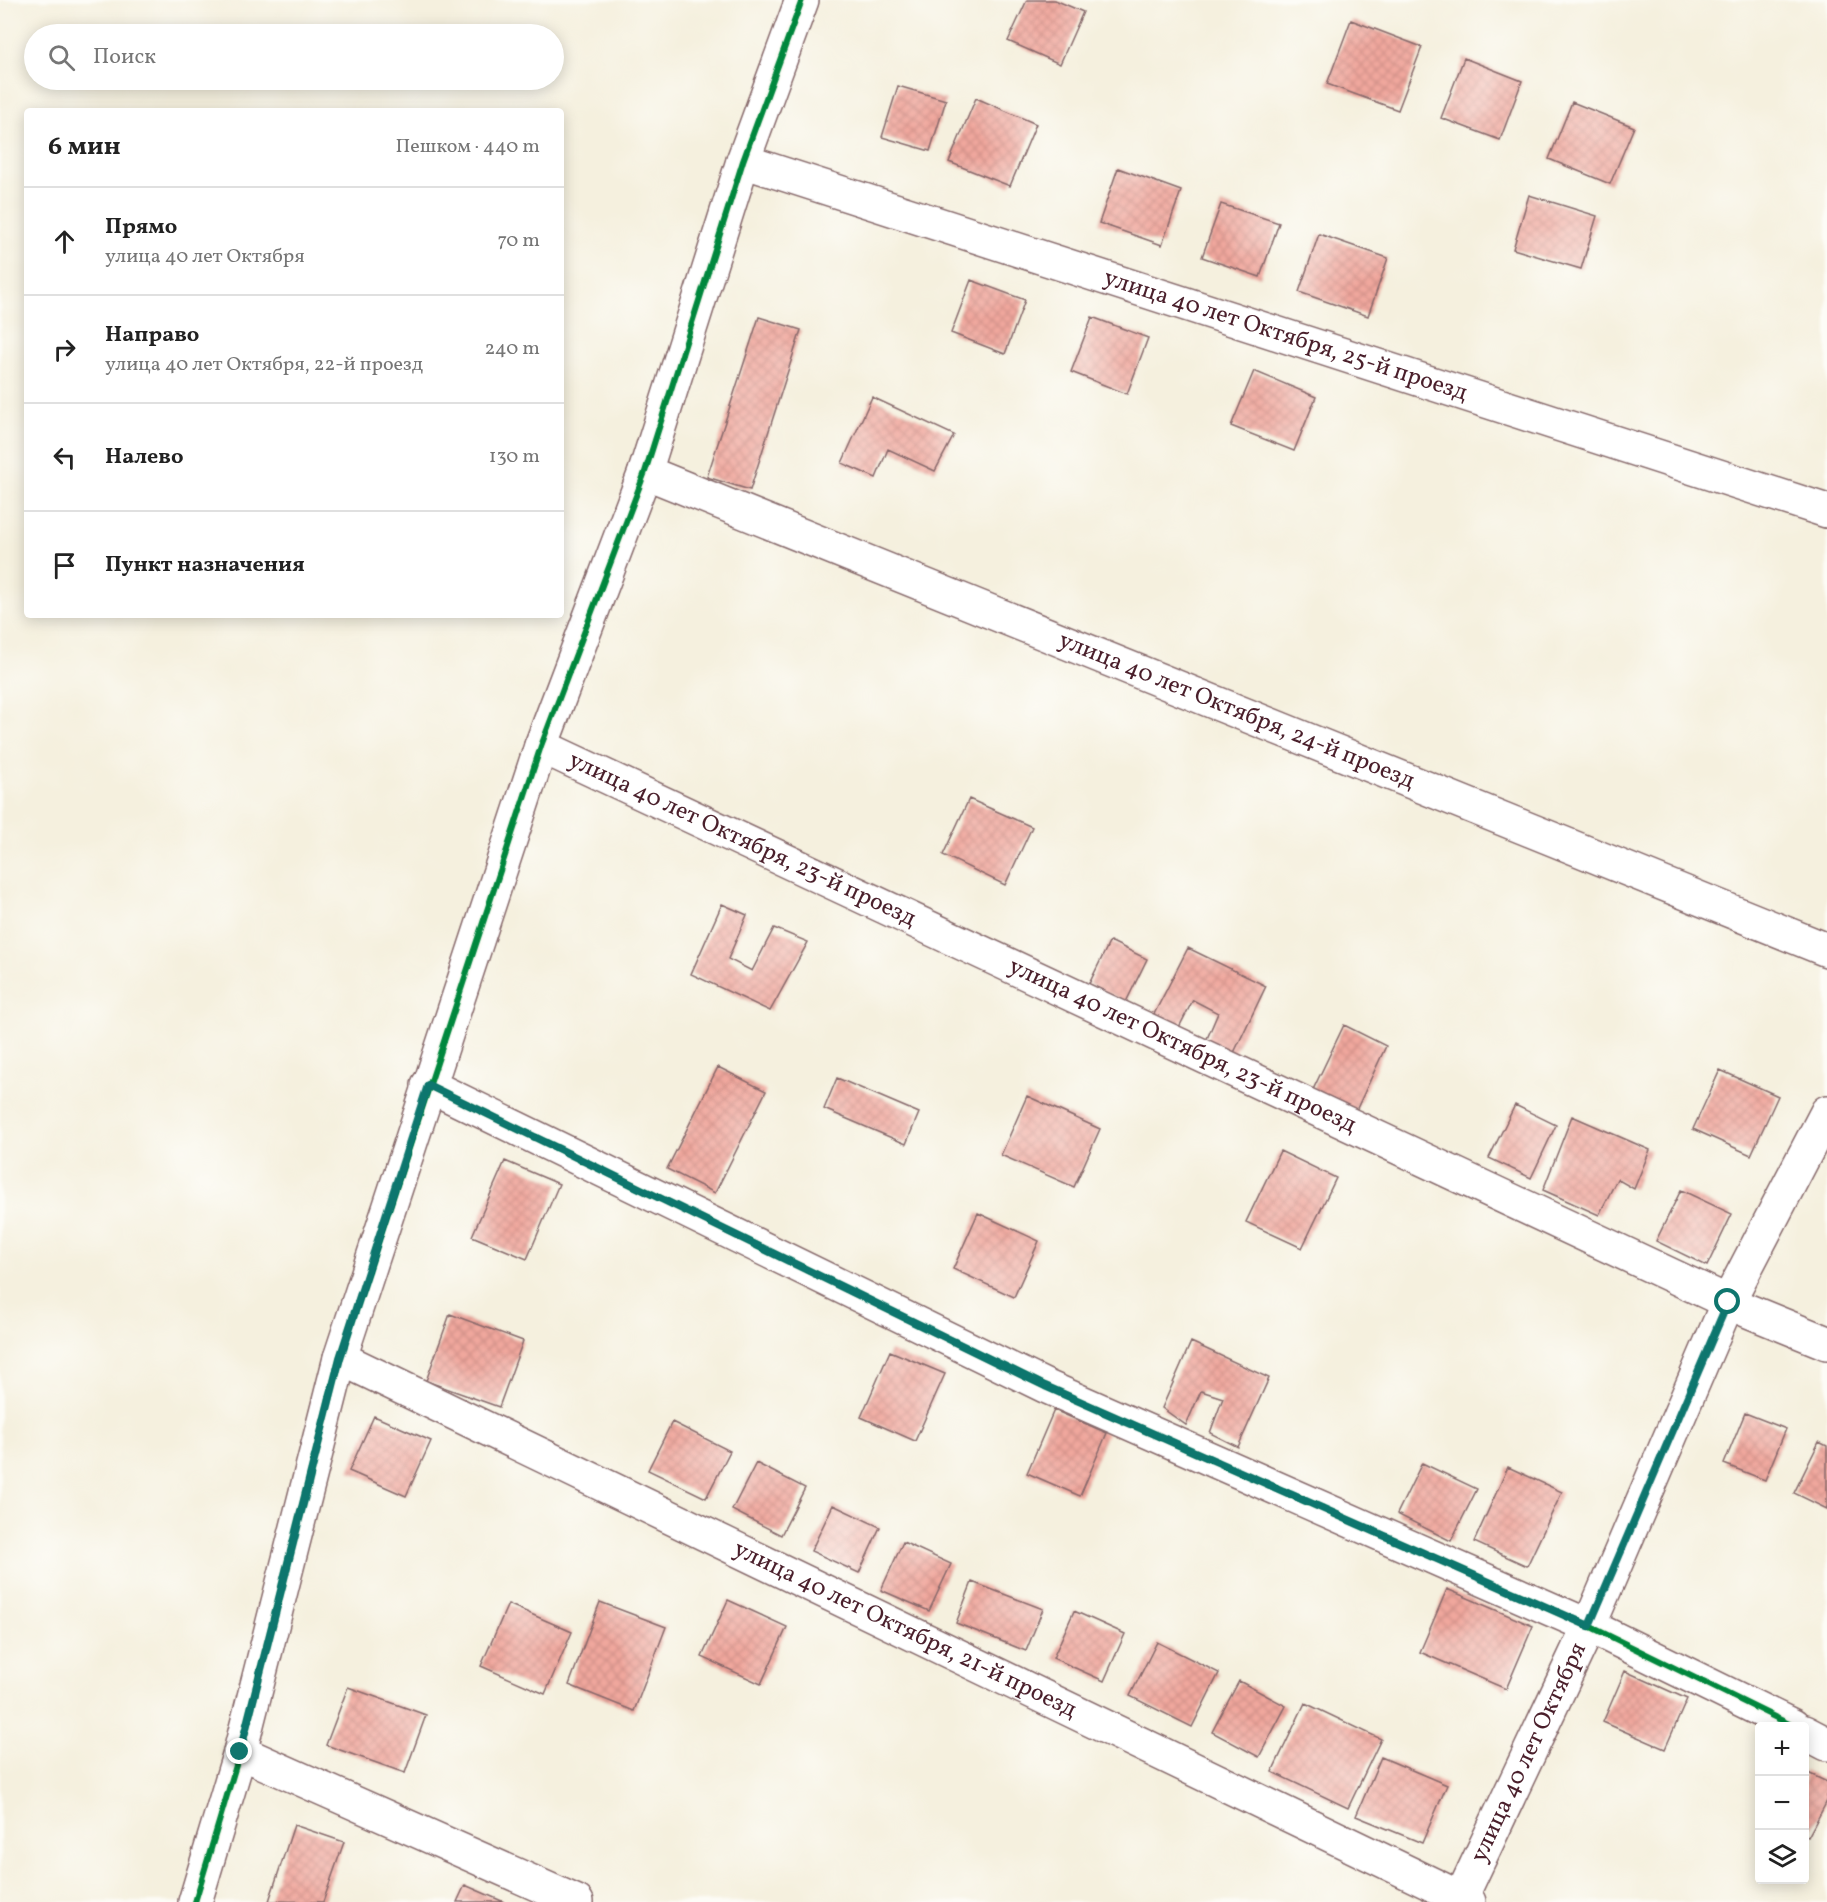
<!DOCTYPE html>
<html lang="ru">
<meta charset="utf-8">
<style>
body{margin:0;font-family:Vollkorn,serif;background:#f2f2f2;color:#222}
.controls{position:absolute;right:18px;bottom:18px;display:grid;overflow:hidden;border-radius:6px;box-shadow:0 3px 15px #0003}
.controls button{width:54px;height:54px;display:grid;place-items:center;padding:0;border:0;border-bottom:2px solid #e0e0e0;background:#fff;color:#222;font:30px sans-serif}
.stop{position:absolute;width:18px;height:18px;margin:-14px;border:4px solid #0f766e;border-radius:50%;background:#fff}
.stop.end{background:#0f766e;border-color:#fff;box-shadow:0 2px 6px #0008}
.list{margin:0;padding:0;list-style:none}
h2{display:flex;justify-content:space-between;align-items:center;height:78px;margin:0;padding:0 24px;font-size:26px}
h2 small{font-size:20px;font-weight:400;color:#767676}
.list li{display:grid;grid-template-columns:39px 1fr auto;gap:18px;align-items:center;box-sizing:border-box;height:108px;padding:0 24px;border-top:2px solid #e0e0e0}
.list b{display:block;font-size:22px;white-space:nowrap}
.list p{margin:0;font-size:20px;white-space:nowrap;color:#767676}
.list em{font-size:20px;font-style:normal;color:#767676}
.icon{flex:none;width:33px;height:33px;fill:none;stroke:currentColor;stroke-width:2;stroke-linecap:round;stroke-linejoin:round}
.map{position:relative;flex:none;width:1827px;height:1902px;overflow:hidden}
.search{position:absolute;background:#fff;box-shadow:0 3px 15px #0003;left:24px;top:24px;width:540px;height:66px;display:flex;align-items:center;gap:15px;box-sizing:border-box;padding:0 21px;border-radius:33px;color:#767676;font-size:22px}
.panel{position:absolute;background:#fff;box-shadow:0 3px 15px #0003;left:24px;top:108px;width:540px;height:510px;border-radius:6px}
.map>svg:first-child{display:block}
.building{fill:url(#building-cross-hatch)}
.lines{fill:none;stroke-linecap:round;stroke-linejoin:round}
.minor-casing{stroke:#86686a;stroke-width:36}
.tertiary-casing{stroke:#86686a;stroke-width:36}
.minor{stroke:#fff;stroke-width:33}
.tertiary{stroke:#fff;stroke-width:33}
.cycleway-casing{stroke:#fdfcf7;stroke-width:10}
.cycleway{stroke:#00873e;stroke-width:6}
.route{stroke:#0f766e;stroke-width:8}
.labels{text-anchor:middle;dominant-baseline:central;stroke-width:4.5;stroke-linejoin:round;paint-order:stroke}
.street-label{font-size:24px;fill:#4a1f2b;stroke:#fdfcf7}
</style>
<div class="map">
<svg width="1827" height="1902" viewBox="0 0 1827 1902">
<defs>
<pattern id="building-cross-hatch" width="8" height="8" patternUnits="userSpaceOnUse" patternTransform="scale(1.5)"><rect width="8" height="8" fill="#f0a79d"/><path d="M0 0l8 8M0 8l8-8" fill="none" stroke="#cf8f87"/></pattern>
</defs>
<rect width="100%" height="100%" fill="#fdfcf7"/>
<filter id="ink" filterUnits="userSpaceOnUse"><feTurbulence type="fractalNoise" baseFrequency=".0167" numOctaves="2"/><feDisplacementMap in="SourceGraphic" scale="12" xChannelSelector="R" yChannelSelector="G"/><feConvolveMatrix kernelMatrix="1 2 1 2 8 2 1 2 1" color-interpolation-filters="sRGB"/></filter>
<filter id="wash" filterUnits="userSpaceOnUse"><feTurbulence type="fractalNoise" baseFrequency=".008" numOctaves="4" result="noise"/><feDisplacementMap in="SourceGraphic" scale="24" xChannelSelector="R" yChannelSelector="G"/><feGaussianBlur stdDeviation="1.35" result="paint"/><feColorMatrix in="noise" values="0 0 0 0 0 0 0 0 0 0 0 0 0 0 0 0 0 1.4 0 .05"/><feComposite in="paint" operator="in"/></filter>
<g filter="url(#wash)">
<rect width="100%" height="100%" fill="#f5f0de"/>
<g id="blocks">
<!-- building -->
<path class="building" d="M1027,0h28l28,12 -23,52 -52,-23z
M1351,20l71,27 -24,63 -71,-26z
M1464,58l58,23 -22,59 -59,-22z
M898,86l48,14 -16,51 -48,-14z
M976,98l60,26 -26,62 -61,-24z
M1572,102l62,25 -24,57 -61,-25z
M1118,168l63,23 -19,54 -63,-22z
M1529,195l68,21 -16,53 -68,-20z
M1221,204l58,19 -19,54 -58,-20z
M1319,234l69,24 -20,58 -69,-24z
M971,280l54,20 -20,54 -54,-21z
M759,317l42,13 -51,160 -43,-13z
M1092,317l56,21 -21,56 -56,-22z
M1254,371l62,26 -22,54 -63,-25z
M872,397l82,38 -19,36 -47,-22 -12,29 -34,-15z
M969,799l63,28 -27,58 -62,-30z
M722,904l25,11 -19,44 24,12 22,-43 34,14 -38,69 -79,-37z
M1110,941l37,18 -21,43 -37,-18z
M1188,948l78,38 -36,75 -27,-13 15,-35 -25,-13 -18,35 -25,-13z
M1344,1025l42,21 -33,71 -43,-21z
M718,1067l48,24 -51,102 -48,-24z
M1720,1070l58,26 -27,59 -58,-26z
M837,1078l82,35 -13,31 -82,-35z
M1027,1096l73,33 -26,58 -73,-32z
M1515,1105l41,20 -25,53 -42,-20z
M1572,1116l78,34 -16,39 -17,-10 -18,36 -56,-25z
M1280,1151l56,27 -34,70 -56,-26z
M505,1161l54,23 -32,75 -55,-23z
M1681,1190l51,24 -25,52 -51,-25z
M978,1213l61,28 -25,56 -61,-28z
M450,1314l73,27 -24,66 -73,-26z
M1191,1342l78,36 -31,69 -28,-14 13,-35 -22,-7 -15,34 -24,-17z
M890,1351l55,23 -30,67 -54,-24z
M1054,1410l53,23 -27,63 -53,-23z
M1745,1413l41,16 -21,51 -41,-16z
M374,1416l57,25 -25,55 -57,-25z
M672,1422l58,29 -24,47 -58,-28z
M1819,1442l8,4v63l-33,-16z
M756,1463l49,25 -24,47 -49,-25z
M1422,1463l55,26 -26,52 -54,-27z
M1508,1467l54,25 -35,74 -53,-24z
M833,1505l47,22 -21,46 -48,-22z
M903,1542l48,22 -22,47 -48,-21z
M972,1582l71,27 -17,42 -70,-28z
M1447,1589l86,37 -27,63 -86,-37z
M728,1600l59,27 -26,57 -59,-27z
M600,1602l66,25 -32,84 -65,-26z
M508,1604l64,28 -27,62 -64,-28z
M1074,1611l51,23 -21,47 -51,-23z
M1157,1642l62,31 -27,54 -62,-31z
M1625,1671l62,28 -22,50 -62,-27z
M1239,1681l47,25 -27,51 -47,-25z
M348,1687l78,28 -21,58 -79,-28z
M1305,1703l76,36 -33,69 -76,-36z
M1381,1757l66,28 -25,58 -66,-27z
M1804,1771l23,11v19l-19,36 -4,-2z
M294,1825l50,17 -21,60 -54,-1z
M465,1885l39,17h-47z"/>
</g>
</g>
<g filter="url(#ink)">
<use href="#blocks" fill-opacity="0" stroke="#86686a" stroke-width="1.5"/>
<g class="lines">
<defs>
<g id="minor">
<path id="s1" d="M743,161l1084,350"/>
<path id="s2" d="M645,472l1182,478"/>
<path id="s3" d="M541,746l1200,562 86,35"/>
<path d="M428,1085l617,301 544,240 204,100"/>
<path id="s4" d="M340,1358l1129,544"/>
<path d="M1804,1732l23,12"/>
<path d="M240,1752l337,150"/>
<path id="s5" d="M1459,1902l130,-276 139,-324 99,-190"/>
</g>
<path id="tertiary" d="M195,1902l45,-150 100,-394 201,-612 104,-274 98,-311 59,-161"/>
</defs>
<!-- minor casing -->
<use href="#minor" class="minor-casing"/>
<!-- tertiary casing -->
<use href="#tertiary" class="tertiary-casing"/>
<!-- minor -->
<use href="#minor" class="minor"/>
<!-- tertiary -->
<use href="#tertiary" class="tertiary"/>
<defs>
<path id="cycleway" d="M428,1085l617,301 544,240 204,100
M195,1902l45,-150 100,-394 201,-612 104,-274 98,-311 59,-161"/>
</defs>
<!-- cycleway casing -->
<use href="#cycleway" class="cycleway-casing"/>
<!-- cycleway -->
<use href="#cycleway" class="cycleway"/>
</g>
</g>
<g class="lines" filter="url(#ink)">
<!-- route -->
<path class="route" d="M240,1752l100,-394 88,-273 617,301 544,240 139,-324"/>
</g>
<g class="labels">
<!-- street labels -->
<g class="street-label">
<text stroke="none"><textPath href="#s1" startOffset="570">улица 40 лет Октября, 25-й проезд</textPath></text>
<text stroke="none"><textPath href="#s2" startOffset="638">улица 40 лет Октября, 24-й проезд</textPath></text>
<text stroke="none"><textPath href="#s3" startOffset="222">улица 40 лет Октября, 23-й проезд</textPath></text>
<text stroke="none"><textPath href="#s3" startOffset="708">улица 40 лет Октября, 23-й проезд</textPath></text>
<text stroke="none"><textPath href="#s4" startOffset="627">улица 40 лет Октября, 21-й проезд</textPath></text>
<text stroke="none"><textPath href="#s5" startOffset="165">улица 40 лет Октября</textPath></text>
</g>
</g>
</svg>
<div class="controls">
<button>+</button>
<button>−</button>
<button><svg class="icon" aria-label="layers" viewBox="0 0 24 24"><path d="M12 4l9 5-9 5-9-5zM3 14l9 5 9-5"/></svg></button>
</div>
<div class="stop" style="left:1728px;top:1302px"></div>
<div class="stop end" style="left:240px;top:1752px"></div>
<div class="search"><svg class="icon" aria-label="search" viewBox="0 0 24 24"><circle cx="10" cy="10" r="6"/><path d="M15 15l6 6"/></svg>Поиск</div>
<section class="panel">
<h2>6 мин<small>Пешком · 440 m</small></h2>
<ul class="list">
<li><svg class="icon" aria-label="ahead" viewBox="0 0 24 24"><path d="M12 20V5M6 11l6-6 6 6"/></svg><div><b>Прямо</b><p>улица 40 лет Октября</p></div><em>70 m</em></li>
<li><svg class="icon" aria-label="right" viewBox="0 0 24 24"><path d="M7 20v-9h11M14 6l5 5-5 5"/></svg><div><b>Направо</b><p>улица 40 лет Октября, 22-й проезд</p></div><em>240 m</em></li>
<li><svg class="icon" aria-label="left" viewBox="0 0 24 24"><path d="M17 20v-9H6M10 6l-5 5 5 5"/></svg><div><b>Налево</b></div><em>130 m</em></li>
<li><svg class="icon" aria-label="arrive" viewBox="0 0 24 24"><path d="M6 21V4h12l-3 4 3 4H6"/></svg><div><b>Пункт назначения</b></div></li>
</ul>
</section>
</div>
